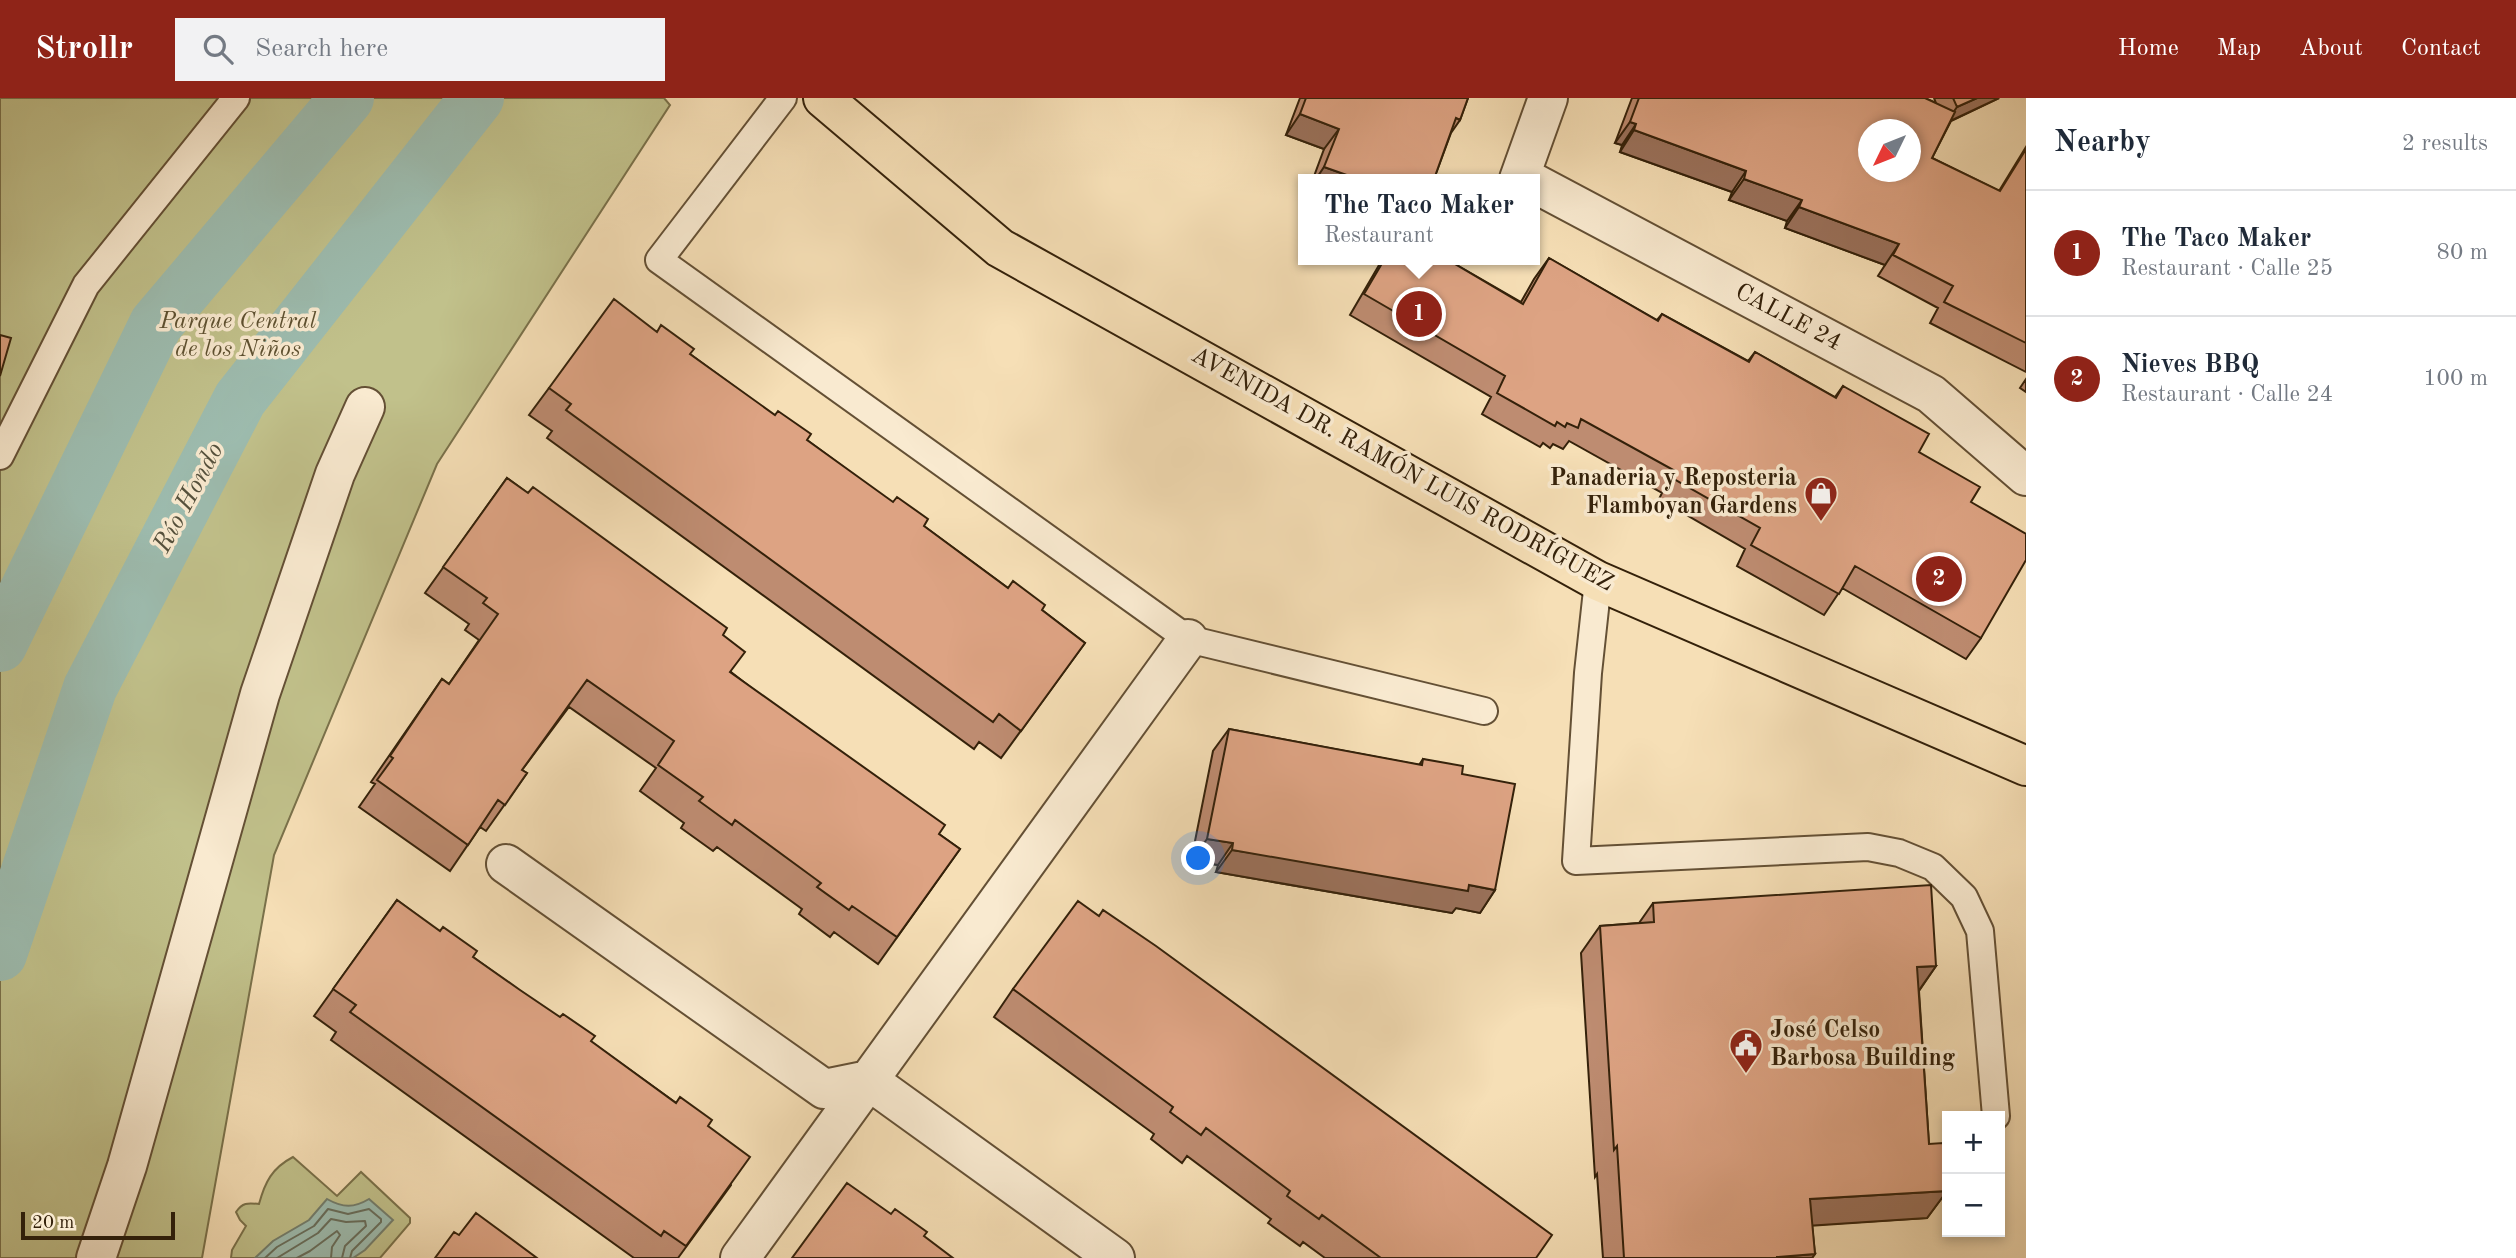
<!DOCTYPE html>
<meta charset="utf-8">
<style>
body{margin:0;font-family:"Old Standard TT",serif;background:#f2f2f3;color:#1f2937}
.controls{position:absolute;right:21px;bottom:21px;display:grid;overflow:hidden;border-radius:0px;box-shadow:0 4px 10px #0003}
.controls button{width:63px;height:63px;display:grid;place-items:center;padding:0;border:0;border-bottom:2px solid #e0e1e3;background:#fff;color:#1f2937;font:35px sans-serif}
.compass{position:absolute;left:1858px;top:21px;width:63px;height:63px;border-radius:50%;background:#fff;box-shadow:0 4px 10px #0003;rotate:227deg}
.scale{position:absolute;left:21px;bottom:18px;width:154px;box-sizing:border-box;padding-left:7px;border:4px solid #34210a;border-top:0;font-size:19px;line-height:24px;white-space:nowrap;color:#34210a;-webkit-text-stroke:5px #f9ead0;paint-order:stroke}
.you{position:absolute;left:1199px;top:761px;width:24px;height:24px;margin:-18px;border:5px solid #fff;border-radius:50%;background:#1a73e8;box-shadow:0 0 0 10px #1a73e833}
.badge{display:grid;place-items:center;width:46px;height:46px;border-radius:50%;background:#8f2418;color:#fff;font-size:23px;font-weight:700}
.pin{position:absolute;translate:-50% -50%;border:4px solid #fff;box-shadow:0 2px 7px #0006}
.popup{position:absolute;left:1298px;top:76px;width:242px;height:91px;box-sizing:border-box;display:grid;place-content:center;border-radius:0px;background:#fff;filter:drop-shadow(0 2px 5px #0005);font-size:23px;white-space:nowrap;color:#747a83}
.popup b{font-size:26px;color:#1f2937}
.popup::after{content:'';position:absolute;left:50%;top:100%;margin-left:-14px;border:14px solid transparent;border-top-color:#fff}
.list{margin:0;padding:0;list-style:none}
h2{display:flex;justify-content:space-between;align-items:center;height:91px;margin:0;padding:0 28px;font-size:30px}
h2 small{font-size:23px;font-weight:400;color:#747a83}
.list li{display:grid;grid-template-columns:46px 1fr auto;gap:21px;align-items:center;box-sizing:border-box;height:126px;padding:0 28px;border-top:2px solid #e0e1e3}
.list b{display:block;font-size:26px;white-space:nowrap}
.list p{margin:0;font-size:23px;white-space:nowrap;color:#747a83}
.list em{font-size:23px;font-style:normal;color:#747a83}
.icon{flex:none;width:38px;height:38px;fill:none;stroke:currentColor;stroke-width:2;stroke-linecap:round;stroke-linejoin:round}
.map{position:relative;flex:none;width:2026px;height:1160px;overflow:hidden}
header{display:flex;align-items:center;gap:42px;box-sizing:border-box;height:98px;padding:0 35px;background:#8f2418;color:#fff}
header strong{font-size:33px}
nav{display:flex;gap:38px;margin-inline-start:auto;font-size:24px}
.search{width:490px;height:63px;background:#f2f2f3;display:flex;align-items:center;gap:18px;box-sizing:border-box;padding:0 24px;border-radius:0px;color:#747a83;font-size:26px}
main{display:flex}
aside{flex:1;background:#fff}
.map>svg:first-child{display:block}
.green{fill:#c1c18b;stroke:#7a714a;stroke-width:2}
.water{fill:#9dbcaf;stroke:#737e6d;stroke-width:2}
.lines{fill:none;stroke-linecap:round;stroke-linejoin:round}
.shore{stroke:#686e5c;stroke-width:2}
.canal{stroke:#9dbcaf;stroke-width:54}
.service-casing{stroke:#645035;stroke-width:30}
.minor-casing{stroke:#645035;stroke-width:42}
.primary-casing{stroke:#34210a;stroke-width:42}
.service{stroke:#f9ead0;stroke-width:26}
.minor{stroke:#f9ead0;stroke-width:38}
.primary{stroke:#f6dfb6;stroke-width:38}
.wall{fill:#be8c71;stroke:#34210a;stroke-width:2}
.shaded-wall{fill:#9b725c;stroke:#34210a;stroke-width:2}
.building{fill:#dda383;stroke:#34210a;stroke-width:2;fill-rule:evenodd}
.labels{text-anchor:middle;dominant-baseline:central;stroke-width:7;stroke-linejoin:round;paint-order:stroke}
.street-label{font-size:24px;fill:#34210a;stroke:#f9ead0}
.park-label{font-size:24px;font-style:italic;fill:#5e5131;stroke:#f9ead0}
.poi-label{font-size:24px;font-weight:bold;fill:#34210a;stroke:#f9ead0;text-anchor:end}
.water-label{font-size:26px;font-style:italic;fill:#54503c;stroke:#f9ead0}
</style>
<header>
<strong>Strollr</strong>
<div class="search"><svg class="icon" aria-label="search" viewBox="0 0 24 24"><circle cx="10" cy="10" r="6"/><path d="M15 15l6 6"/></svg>Search here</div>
<nav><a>Home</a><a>Map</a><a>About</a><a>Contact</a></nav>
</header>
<main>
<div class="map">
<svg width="2026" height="1160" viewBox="0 0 2026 1160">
<rect width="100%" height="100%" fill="#f6dfb6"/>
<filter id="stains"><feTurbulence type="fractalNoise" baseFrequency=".00286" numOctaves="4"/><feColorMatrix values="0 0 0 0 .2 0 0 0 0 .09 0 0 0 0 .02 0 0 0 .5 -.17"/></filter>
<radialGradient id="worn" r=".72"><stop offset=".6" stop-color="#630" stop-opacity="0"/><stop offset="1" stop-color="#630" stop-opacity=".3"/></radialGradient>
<!-- green -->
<path class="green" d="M0,0h664l6,7 -233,359 -163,391 -72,403h-202z
M293,1059l44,39 24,-24 49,46v5l-30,35h-149l1,-8 14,-24 -6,-6 -4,-8c7,-10 12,-9 23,-8 6,-22 13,-36 34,-47z"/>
<!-- water -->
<path class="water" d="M327,1101c16,9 27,9 42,0l24,21 -28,30 -12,8h-98l18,-17 36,-21z"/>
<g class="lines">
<!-- shore -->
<path class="shore" d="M265,1160l12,-11 37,-21 14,-17 20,5 21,-5 12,10v3l-29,29 -2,7
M277,1160l41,-25 13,-14 15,3 19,-1 1,5 -21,20 -3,12
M297,1160l13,-7 27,-20 3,4 -8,12 -1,11"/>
<!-- canal -->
<path class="canal" d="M0,547l156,-321 191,-226
M0,856l90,-266 150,-289 237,-301"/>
<defs>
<path id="service" d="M783,0l-124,162 529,379 296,72
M0,358l86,-171 150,-187
M1598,483l-10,92 -12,188 292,-14 31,6 34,14 31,30 16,34 16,185"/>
<path id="minor" d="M1519,81l29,-81
M1534,85l397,211 95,82
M506,766l318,225 44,-9 247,178
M96,1160l31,-92 133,-472 75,-220 30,-67
M740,1160l448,-619"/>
<path id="primary" d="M823,0l177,150 598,333 428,185"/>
</defs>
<!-- service casing -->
<use href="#service" class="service-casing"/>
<!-- minor casing -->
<use href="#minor" class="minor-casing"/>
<!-- primary casing -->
<use href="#primary" class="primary-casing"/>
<!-- service -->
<use href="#service" class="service"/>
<!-- minor -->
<use href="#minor" class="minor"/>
<!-- primary -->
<use href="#primary" class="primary"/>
</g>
<!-- wall -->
<path class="wall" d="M1300,0h168l-8,22 -9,13 -17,46h-121l11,-30 -38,-14z
M1632,0h293l11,5 -2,-5h65l-48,23 -19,37 67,33 27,-44v225l-96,-49 8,-15 -60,-32 7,-11 -100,-37 2,-7 -58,-21 3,-8 -112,-40 2,-7 -7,-2z
M1549,160l108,62 5,-6 86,47 7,-9 80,45 8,-11 76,66 52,50 10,136 -15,21 -124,-71 -18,27 -87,-49 8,-17 -86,-50 3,-6 -93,-52 -6,8 -10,-5 -3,4 -7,-5 -3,4 -58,-33 9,-17 -141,-82 32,-55h66l73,42 13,-23z
M657,234l33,22 318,234 34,22 43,33 -84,115 -22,-16 -5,7 -427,-311 5,-7 -23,-16 20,-27z
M2026,281v13l-6,-4z
M507,380l216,157 8,37 208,162 21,15 -82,115 -44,-32 -4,5 -31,-23 3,-5 -85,-62 -4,4 -32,-23 3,-5 -44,-32 16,-23 -87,-61 -47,63 5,3 -41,58 -6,-4 -30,44 -91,-64 16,-23 -4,-2 71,-103 7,5 30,-44 -14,-10 4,-6 -44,-31z
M1229,631l190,36 4,-6 39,15 33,116 -15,23 -24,-5 -4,5 -236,-41 2,-7 -27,-4 22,-110z
M397,802l76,57 235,169 23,59 -53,73h-44l-303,-218 5,-8 -22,-16z
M1653,805l283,63 -17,25 10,153 18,47 -20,27 -115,7 3,29 -3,4h-209l-6,-84 -2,3 -14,-224 19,-27 39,-3z
M1013,891l523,269h-211l-22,-16 -3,4 -32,-23 3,-4 -84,-63 -5,7 -31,-24 3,-5 -160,-117z"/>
<!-- shaded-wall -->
<path class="shaded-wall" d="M1977,0h22l-53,25 11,-16z
M1300,16l39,15 -15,20 -38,-14z
M1630,24l6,2 -14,21 -7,-2z
M1634,32l112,41 -14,21 -112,-40z
M1324,69l34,12h-42z
M1744,81l58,21 -15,21 -58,-21z
M1799,109l100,37 -14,21 -100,-37z
M1207,741l26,4 -15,22 -27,-4z
M1232,752l237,35 26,5 -15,23 -24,-5 -4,5 -236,-41z
M1936,868l-19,27v-26z
M1947,1093l-20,27 -136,9 19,-28z
M1815,1156l-3,4h-35v-1z"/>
<!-- building -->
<path class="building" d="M1306,0h162l-8,22 -4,-2 -22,61h-76l-34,-12 15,-38 -39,-15z
M1639,0h286l30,14 -23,46 68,33 26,-42v194l-82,-41 9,-16 -60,-31 6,-11 -100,-37 3,-7 -58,-21 2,-8 -112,-41 2,-6 -6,-2zM1868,32h42v42h-42z
M1953,0h24l-20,9z
M1549,160l109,63 4,-7 87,48 6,-10 81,46 7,-12 86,48 -10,18 61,35 -9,15 55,32v26l-45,78 -126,-72 -16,28 -88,-49 9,-17 -86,-49 3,-7 -96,-53 -3,9 -11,-5 -2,4 -8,-5 -2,4 -58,-33 8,-17 -141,-82 20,-34h64l75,44z
M614,201l43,33 4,-7 33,24 -4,5 85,61 3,-4 33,23 -4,6 86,62 4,-5 31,22 -4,7 84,62 5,-7 32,24 -3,5 43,33 -64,88 -22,-17 -6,8 -427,-312 5,-6 -22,-16z
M0,237l11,3 -11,38z
M507,380l21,15 5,-6 194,141 -4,7 22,17 -15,20 215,153 -6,9 21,15 -63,88 -45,-31 -3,4 -32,-23 4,-4 -86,-63 -3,5 -33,-24 4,-4 -45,-32 16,-24 -87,-61 -65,90 5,3 -22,32 -7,-5 -30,45 -91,-65 16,-22 -3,-2 52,-77 7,5 49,-70 -15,-11 4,-5 -44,-31z
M1229,631l193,36 1,-6 40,7 -1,8 53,10 -20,106 -26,-5 -1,6 -236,-41 1,-7 -26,-4z
M1931,787l5,81 -19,1 12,177 14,-1 4,48 -137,8 5,55 -38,3v1h-153l-7,-112 -3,4 -14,-224 54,-4 -1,-19z
M397,802l43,31 3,-4 34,24 -4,6 47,33 40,27 3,-3 32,22 -4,5 85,62 4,-6 32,23 -4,6 42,31 -64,89 -22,-15 -3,5 -311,-224 6,-7 -23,-16z
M1078,803l21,15 4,-6 53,36 396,289 -16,23h-155l-59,-43 -3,4 -32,-23 3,-5 -84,-63 -5,7 -31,-23 3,-5 -160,-118z
M847,1085l44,31 4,-5 32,23 -3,4 29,22h-161z
M476,1115l61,45h-102l19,-26 5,3z"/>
<!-- icons -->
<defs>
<symbol id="shop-pin" viewBox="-11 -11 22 30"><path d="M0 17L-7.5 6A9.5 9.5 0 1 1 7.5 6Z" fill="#8f2418" stroke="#f9ead0"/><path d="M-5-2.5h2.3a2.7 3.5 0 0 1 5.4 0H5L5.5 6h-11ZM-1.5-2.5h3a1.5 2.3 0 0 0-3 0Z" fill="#fff"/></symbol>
<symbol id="civic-pin" viewBox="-11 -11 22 30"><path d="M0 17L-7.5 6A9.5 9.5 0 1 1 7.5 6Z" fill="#8f2418" stroke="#f9ead0"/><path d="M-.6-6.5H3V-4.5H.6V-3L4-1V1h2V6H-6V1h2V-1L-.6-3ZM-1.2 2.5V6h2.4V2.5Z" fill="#fff"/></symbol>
</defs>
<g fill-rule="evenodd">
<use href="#shop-pin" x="1802" y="376" width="38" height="52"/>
<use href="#civic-pin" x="1727" y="928" width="38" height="52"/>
</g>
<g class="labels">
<!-- street labels -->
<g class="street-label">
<text transform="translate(1788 220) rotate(28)">CALLE 24</text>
<text transform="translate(1402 372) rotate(29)">AVENIDA DR. RAMÓN LUIS RODRÍGUEZ</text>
</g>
<!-- park labels -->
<g class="park-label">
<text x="238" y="224">Parque Central<tspan x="238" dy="28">de los Niños</tspan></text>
</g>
<!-- poi labels -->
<g class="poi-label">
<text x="1797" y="381">Panaderia y Reposteria<tspan x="1797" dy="28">Flamboyan Gardens</tspan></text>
<text x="1770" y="933" text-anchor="start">José Celso<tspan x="1770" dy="28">Barbosa Building</tspan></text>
</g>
<!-- water labels -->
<g class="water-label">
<text transform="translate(189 400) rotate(-62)">Río Hondo</text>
</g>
</g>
<rect width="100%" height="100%" filter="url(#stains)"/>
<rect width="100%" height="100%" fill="url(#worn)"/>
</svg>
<div class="controls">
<button>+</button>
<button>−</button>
</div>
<svg class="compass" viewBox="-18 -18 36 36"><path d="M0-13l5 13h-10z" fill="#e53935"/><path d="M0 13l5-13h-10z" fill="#747a83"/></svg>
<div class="scale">20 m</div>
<div class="you"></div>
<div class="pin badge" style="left:1419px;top:216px">1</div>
<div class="popup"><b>The Taco Maker</b>Restaurant</div>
<div class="pin badge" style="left:1939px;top:481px">2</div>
</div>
<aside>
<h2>Nearby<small>2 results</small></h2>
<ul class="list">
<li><span class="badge">1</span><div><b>The Taco Maker</b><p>Restaurant · Calle 25</p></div><em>80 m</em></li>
<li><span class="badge">2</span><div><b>Nieves BBQ</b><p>Restaurant · Calle 24</p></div><em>100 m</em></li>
</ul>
</aside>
</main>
